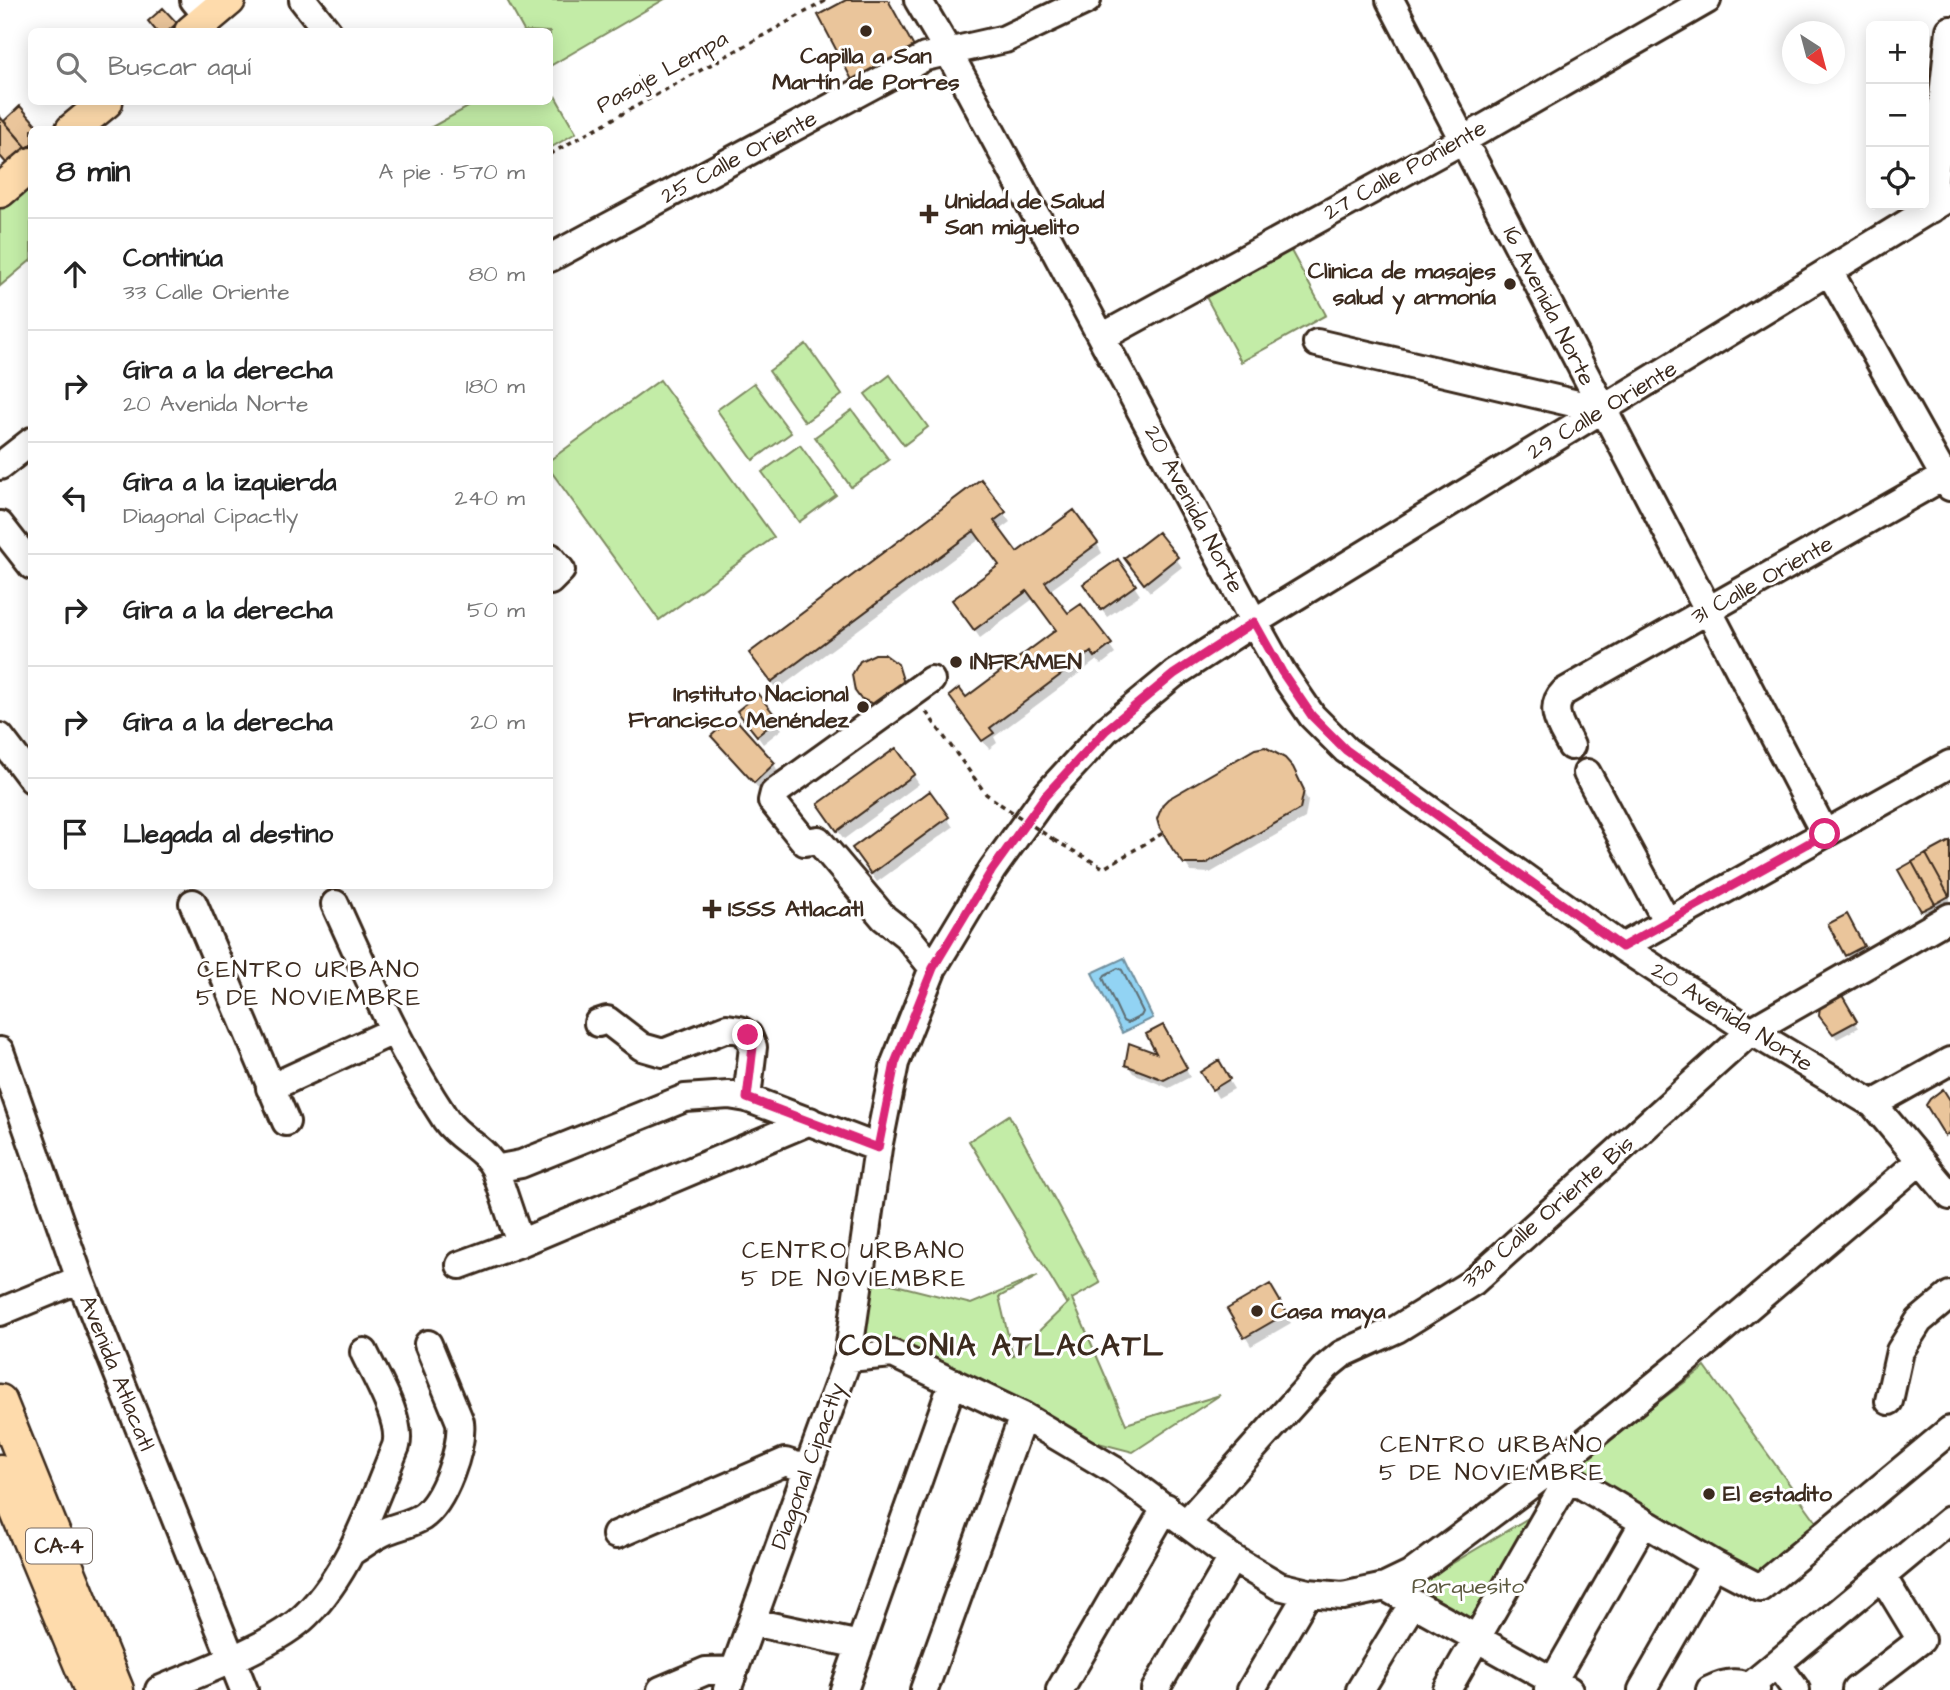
<!DOCTYPE html>
<html lang="es">
<meta charset="utf-8">
<style>
body{margin:0;font-family:"Architects Daughter",sans-serif;background:#f6f6f6;color:#222}
.controls{position:absolute;right:21px;top:21px;display:grid;overflow:hidden;border-radius:10px;box-shadow:0 4px 18px #0003}
.controls button{width:63px;height:63px;display:grid;place-items:center;padding:0;border:0;border-bottom:2px solid #e0e0e0;background:#fff;color:#222;font:35px sans-serif}
.compass{position:absolute;left:1782px;top:21px;width:63px;height:63px;border-radius:50%;background:#fff;box-shadow:0 4px 18px #0003;rotate:144deg}
.stop{position:absolute;width:21px;height:21px;margin:-16px;border:5px solid #db2777;border-radius:50%;background:#fff}
.stop.end{background:#db2777;border-color:#fff;box-shadow:0 2px 7px #0008}
.list{margin:0;padding:0;list-style:none}
h2{display:flex;justify-content:space-between;align-items:center;height:91px;margin:0;padding:0 28px;font-size:30px}
h2 small{font-size:23px;font-weight:400;color:#767676}
.list li{display:grid;grid-template-columns:46px 1fr auto;gap:21px;align-items:center;box-sizing:border-box;height:112px;padding:0 28px;border-top:2px solid #e0e0e0}
.list b{display:block;font-size:26px;white-space:nowrap}
.list p{margin:0;font-size:23px;white-space:nowrap;color:#767676}
.list em{font-size:23px;font-style:normal;color:#767676}
.icon{flex:none;width:38px;height:38px;fill:none;stroke:currentColor;stroke-width:2;stroke-linecap:round;stroke-linejoin:round}
.map{position:relative;flex:none;width:1950px;height:1690px;overflow:hidden}
.search{position:absolute;background:#fff;box-shadow:0 4px 18px #0003;left:28px;top:28px;width:525px;height:77px;display:flex;align-items:center;gap:18px;box-sizing:border-box;padding:0 24px;border-radius:10px;color:#767676;font-size:26px}
.panel{position:absolute;background:#fff;box-shadow:0 4px 18px #0003;left:28px;top:126px;width:525px;height:763px;border-radius:10px}
.map>svg:first-child{display:block}
.green{fill:#c3eca7;stroke:#7f8b62;stroke-width:2}
.water{fill:#92d3f3;stroke:#6f8f9e;stroke-width:2}
.shadow{fill:#0003}
.lines{fill:none;stroke-linecap:round;stroke-linejoin:round}
.shore{stroke:#5e6e73;stroke-width:2}
.building{fill:#eac59b;stroke:#3b2a1e;stroke-width:2}
.minor-casing{stroke:#3b2a1e;stroke-width:32}
.major-casing{stroke:#3b2a1e;stroke-width:37}
.path{stroke:#3b2a1e;stroke-width:3.5;stroke-dasharray:5 5;stroke-linecap:butt}
.minor{stroke:#fff;stroke-width:26}
.major{stroke:#fedbac;stroke-width:32}
.path-bridge{stroke:#3b2a1e;stroke-width:3.5;stroke-dasharray:5 5;stroke-linecap:butt}
.route{stroke:#db2777;stroke-width:9}
.poi-dot{fill:#3b2a1e;stroke:#fff;stroke-width:2.5}
.labels{text-anchor:middle;dominant-baseline:central;stroke-width:6;stroke-linejoin:round;paint-order:stroke}
.shield{fill:#fff;stroke:#766a62;stroke-width:2}
.shield-label{font-size:21px;font-weight:bold;fill:#3b2a1e}
.poi-label{font-size:23px;font-weight:bold;fill:#3b2a1e;stroke:#fff;text-anchor:start}
.street-label{font-size:23px;fill:#3b2a1e;stroke:#fff}
.park-label{font-size:23px;fill:#5d5a40;stroke:#fff}
.neighbourhood-label{font-size:24px;letter-spacing:2px;fill:#3b2a1e;stroke:#fff}
.district-label{font-size:30px;font-weight:bold;letter-spacing:2px;fill:#3b2a1e;stroke:#fff}
</style>
<div class="map">
<svg width="1950" height="1690" viewBox="0 0 1950 1690">
<rect width="100%" height="100%" fill="#fff"/>
<filter id="ink" filterUnits="userSpaceOnUse"><feTurbulence type="fractalNoise" baseFrequency=".0143" numOctaves="2"/><feDisplacementMap in="SourceGraphic" scale="14" xChannelSelector="R" yChannelSelector="G"/><feConvolveMatrix kernelMatrix="1 2 1 2 8 2 1 2 1" color-interpolation-filters="sRGB"/></filter>
<g filter="url(#ink)">
<!-- green -->
<path class="green" d="M507,0h156l-113,66v-34l-26,-1z
M550,87l26,46 -26,15v-18l-122,-1 49,-27h73z
M31,179v81l-31,26v-80z
M1284,238l42,77 -85,47 -42,-78z
M806,344l36,51 -37,27 -36,-51z
M890,375l38,52 -24,18 -39,-51z
M660,380l114,157 -115,83 -109,-150v-10z
M754,383l37,50 -38,27 -36,-50z
M852,410l37,50 -38,27 -36,-50z
M800,445l36,50 -37,27 -37,-50z
M1009,1115l91,168 -28,16 54,125 94,-29 -87,57 -77,-20 -161,-83 -35,-12 12,-58 99,25 67,-28 -39,21 14,59 56,-54 -3,1 -97,-162z
M1705,1367l111,154 -60,55 -181,-111z
M1540,1511l-61,113 -66,-37z"/>
<!-- water -->
<path class="water" d="M1124,958l29,60 -31,15 -30,-60z"/>
<!-- shadow -->
<path class="shadow" d="M849,0h37l33,60 -58,31 -7,-12z
M175,24l3,6 -2,2h-19z
M981,482l29,40 -11,8 18,25 80,-11 5,9 -53,38 18,25 14,-10 34,48 -14,11 -4,-5 -103,77 3,6 -8,6 -33,-43 102,-75 -25,-32 -53,39 -26,-37 47,-35 -21,-27 -203,151 -21,-28z
M1158,534l24,33 -32,25 -19,-24z
M1134,586l6,9 -33,22 -17,-23z
M897,665l10,25 -26,23 -14,-6 -13,-24z
M758,697l24,32 -19,15 -24,-33z
M732,719l42,45 5,9 -19,17 -41,-45 -5,-9z
M896,750l23,34 -75,55 -19,-25z
M1297,778l11,23 -3,17 -95,55 -19,-1 -31,-47z
M930,793l23,34 -76,55 -18,-25z
M1950,843v59l-24,14 -25,-45z
M1847,917l18,35 -15,9 -19,-36z
M1838,992l20,36 -21,11 -12,-17z
M1163,1028l27,49 -21,11 -36,-15 -6,-9 33,-7z
M1218,1063l16,26 -16,9 -15,-26z
M1270,1286l21,37 -40,23 -22,-37z"/>
<g class="lines">
<!-- shore -->
<path class="shore" d="M1118,968l4,2 21,42 -2,4 -14,7 -4,-2 -20,-43 2,-3z"/>
</g>
<!-- building -->
<path class="building" d="M846,0h42l26,47 -62,33 -34,-65z
M163,8l14,15 -10,9h-10l-9,-11z
M20,106l21,24h-9v14l-5,4 -23,-27z
M0,117l27,31 -19,17 -8,-9z
M981,479l25,33 -12,9 23,31 57,-42 24,33 -53,39 23,31 13,-9 31,40 -17,13 -4,-5 -101,76 4,5 -12,8 -33,-45 10,-8 7,9 90,-67 -29,-39 -53,39 -22,-30 47,-35 -25,-34 -203,151 -22,-29z
M1158,532l20,25 -34,27 -20,-26z
M1118,559l18,26 -35,25 -18,-26z
M875,654h9l14,10 5,16 -1,9 -27,16 -15,-7 -5,-7 -3,-16 8,-14z
M758,694l20,25 -21,17 -20,-25z
M733,716l42,47 -21,20 -43,-47z
M1265,747l20,11 8,9 11,23 -4,19 -95,55h-21l-11,-14 -14,-24 -2,-7 6,-15 5,-5 87,-50z
M896,748l19,26 -78,57 -19,-27z
M930,791l19,26 -78,57 -19,-26z
M1950,841v54l-1,1 -23,-42z
M1926,854l23,42 -14,8 -23,-42z
M1912,862l23,42 -14,7 -23,-41z
M1847,914l17,32 -19,10 -17,-32z
M1839,990l18,31 -24,13 -14,-18 1,-11z
M1163,1025l24,43 -23,12 -39,-15 4,-22 27,10 -10,-19z
M1219,1060l11,19 -18,11 -12,-18z
M1943,1089l7,11v32l-5,4 -19,-31 4,-6z
M1270,1284l17,29 -43,25 -17,-29z"/>
<g class="lines">
<defs>
<path id="minor" d="M194,0l14,17
M303,0l25,32
M918,0l30,51 306,571 28,50 30,44 34,34 276,197 129,84 122,73 77,92
M1390,0l435,834
M1931,209l19,-179
M550,258l375,-201 80,-18 82,-39
M1829,271l121,216
M1102,337l361,-197 244,-140
M1317,343l286,67
M0,466l32,-25
M0,525l32,41
M550,557l11,13 -11,11
M931,680l-157,113 -2,8 33,41 13,-2 66,78 23,18 26,32
M0,737l32,42
M1571,746c-9,-18 -24,-37 -7,-54l386,-219
M1587,773l80,149
M193,903l93,219
M335,904c34,75 65,147 111,216 13,19 39,28 49,49l26,-5 164,-66 44,-3 18,3 131,50
M1622,947l328,-183
M598,1023l9,-3 35,27 21,6 64,-25 13,2 8,5 5,12 -6,51
M0,1051l80,228 164,411
M270,1088l123,-57
M1873,1104l77,-43
M495,1169l25,74
M460,1265l60,-22 290,-122
M0,1312l80,-33
M848,1358l45,-4 130,62 91,54 118,88 47,28 29,7 35,3 42,-9 25,-12 143,-107 133,-108 234,-199
M1889,1401l11,-50 19,-30 31,-26
M1553,1468l161,96 46,24 190,-158
M1187,1522l139,-155 16,-13 55,-25 76,-47 278,-251 199,-114
M616,1535l169,-73 22,7
M353,1551c11,-7 21,-15 33,-20 12,-5 25,-7 36,-14 22,-15 41,-69 38,-95l-32,-78
M1385,1587l184,103
M752,1622l108,23
M1777,1664l19,26
M1750,1686l200,-166
M159,1690c40,-17 117,-45 147,-75 45,-44 66,-111 90,-169 7,-25 -21,-70 -32,-94
M661,1690l45,-19 28,-1
M727,1690l121,-332 30,-210 17,-85 38,-95 59,-98 53,-74 61,-66 68,-56 80,-52 696,-425
M844,1690l109,-308
M924,1690l99,-274
M1060,1690l106,-183
M1155,1690l77,-132
M1251,1690l57,-97
M1360,1690l53,-87
M1447,1690l122,-213
M1548,1690l96,-168
M1642,1690l72,-126
M1710,1690c16,-8 30,-10 46,0
M1856,1690l65,-50 -39,-64"/>
<path id="major" d="M191,32l38,-32
M72,130l34,-28
M0,191l32,-27
M0,1401l117,289
M0,1471l91,219"/>
</defs>
<!-- minor casing -->
<use href="#minor" class="minor-casing"/>
<!-- major casing -->
<use href="#major" class="major-casing"/>
<!-- path -->
<path class="path" d="M550,154l277,-154
M926,712l60,82 14,10
M1054,840l50,28 59,-35"/>
<!-- minor -->
<use href="#minor" class="minor"/>
<!-- major -->
<use href="#major" class="major"/>
<!-- path-bridge -->
<path class="path-bridge" d="M1000,804l54,36"/>
</g>
</g>
<g class="lines" filter="url(#ink)">
<!-- route -->
<path class="route" d="M748,1035l5,12 -6,51 131,50 17,-85 38,-95 59,-98 53,-74 61,-66 68,-56 80,-52 28,50 30,44 34,34 276,197 203,-113"/>
</g>
<!-- markers -->
<g class="poi-dot">
<circle cx="866" cy="31" r="7"/>
<path d="M925.5 203.5h7v7h7v7h-7v7h-7v-7h-7v-7h7z"/>
<circle cx="1510" cy="284" r="7"/>
<circle cx="956" cy="662" r="7"/>
<circle cx="863" cy="707" r="7"/>
<path d="M708.5 898.5h7v7h7v7h-7v7h-7v-7h-7v-7h7z"/>
<circle cx="1257" cy="1311" r="7"/>
<circle cx="1709" cy="1494" r="7"/>
</g>
<g class="labels">
<!-- shield labels -->
<rect class="shield" x="26" y="1528.5" width="66" height="35" rx="5"/>
<g class="shield-label">
<text x="59" y="1546">CA-4</text>
</g>
<!-- poi labels -->
<g class="poi-label">
<text x="866" y="56" text-anchor="middle">Capilla a San<tspan x="866" dy="26">Martín de Porres</tspan></text>
<text x="945" y="201">Unidad de Salud<tspan x="945" dy="26">San miguelito</tspan></text>
<text x="1496" y="271" text-anchor="end">Clinica de masajes<tspan x="1496" dy="26">salud y armonía</tspan></text>
<text x="970" y="662">INFRAMEN</text>
<text x="849" y="694" text-anchor="end">Instituto Nacional<tspan x="849" dy="26">Francisco Menéndez</tspan></text>
<text x="728" y="909">ISSS Atlacatl</text>
<text x="1271" y="1311">Casa maya</text>
<text x="1723" y="1494">El estadito</text>
</g>
<!-- street labels -->
<g class="street-label">
<text transform="translate(662 72) rotate(-29)">Pasaje Lempa</text>
<text transform="translate(739 157) rotate(-28)">25 Calle Oriente</text>
<text transform="translate(1405 170) rotate(-29)">27 Calle Poniente</text>
<text transform="translate(1549 306) rotate(63)">16 Avenida Norte</text>
<text transform="translate(1602 410) rotate(-31)">29 Calle Oriente</text>
<text transform="translate(1194 509) rotate(62)">20 Avenida Norte</text>
<text transform="translate(1762 580) rotate(-29)">31 Calle Oriente</text>
<text transform="translate(1732 1017) rotate(32)">20 Avenida Norte</text>
<text transform="translate(1548 1212) rotate(-41)">33a Calle Oriente Bis</text>
<text transform="translate(117 1373) rotate(68)">Avenida Atlacatl</text>
<text transform="translate(808 1466) rotate(-70)">Diagonal Cipactly</text>
</g>
<!-- park labels -->
<g class="park-label">
<text x="1468" y="1586">Parquesito</text>
</g>
<!-- neighbourhood labels -->
<g class="neighbourhood-label">
<text x="309" y="970">CENTRO URBANO<tspan x="309" dy="28">5 DE NOVIEMBRE</tspan></text>
<text x="854" y="1251">CENTRO URBANO<tspan x="854" dy="28">5 DE NOVIEMBRE</tspan></text>
<text x="1492" y="1445">CENTRO URBANO<tspan x="1492" dy="28">5 DE NOVIEMBRE</tspan></text>
</g>
<!-- district labels -->
<g class="district-label">
<text x="1002" y="1346">COLONIA ATLACATL</text>
</g>
</g>
</svg>
<div class="controls">
<button>+</button>
<button>−</button>
<button><svg class="icon" aria-label="locate" viewBox="0 0 24 24"><circle cx="12" cy="12" r="6"/><path d="M12 2v4M12 18v4M2 12h4M18 12h4"/></svg></button>
</div>
<svg class="compass" viewBox="-18 -18 36 36"><path d="M0-13l5 13h-10z" fill="#e53935"/><path d="M0 13l5-13h-10z" fill="#767676"/></svg>
<div class="stop" style="left:1825px;top:834px"></div>
<div class="stop end" style="left:748px;top:1035px"></div>
<div class="search"><svg class="icon" aria-label="search" viewBox="0 0 24 24"><circle cx="10" cy="10" r="6"/><path d="M15 15l6 6"/></svg>Buscar aquí</div>
<section class="panel">
<h2>8 min<small>A pie · 570 m</small></h2>
<ul class="list">
<li><svg class="icon" aria-label="ahead" viewBox="0 0 24 24"><path d="M12 20V5M6 11l6-6 6 6"/></svg><div><b>Continúa</b><p>33 Calle Oriente</p></div><em>80 m</em></li>
<li><svg class="icon" aria-label="right" viewBox="0 0 24 24"><path d="M7 20v-9h11M14 6l5 5-5 5"/></svg><div><b>Gira a la derecha</b><p>20 Avenida Norte</p></div><em>180 m</em></li>
<li><svg class="icon" aria-label="left" viewBox="0 0 24 24"><path d="M17 20v-9H6M10 6l-5 5 5 5"/></svg><div><b>Gira a la izquierda</b><p>Diagonal Cipactly</p></div><em>240 m</em></li>
<li><svg class="icon" aria-label="right" viewBox="0 0 24 24"><path d="M7 20v-9h11M14 6l5 5-5 5"/></svg><div><b>Gira a la derecha</b></div><em>50 m</em></li>
<li><svg class="icon" aria-label="right" viewBox="0 0 24 24"><path d="M7 20v-9h11M14 6l5 5-5 5"/></svg><div><b>Gira a la derecha</b></div><em>20 m</em></li>
<li><svg class="icon" aria-label="arrive" viewBox="0 0 24 24"><path d="M6 21V4h12l-3 4 3 4H6"/></svg><div><b>Llegada al destino</b></div></li>
</ul>
</section>
</div>
